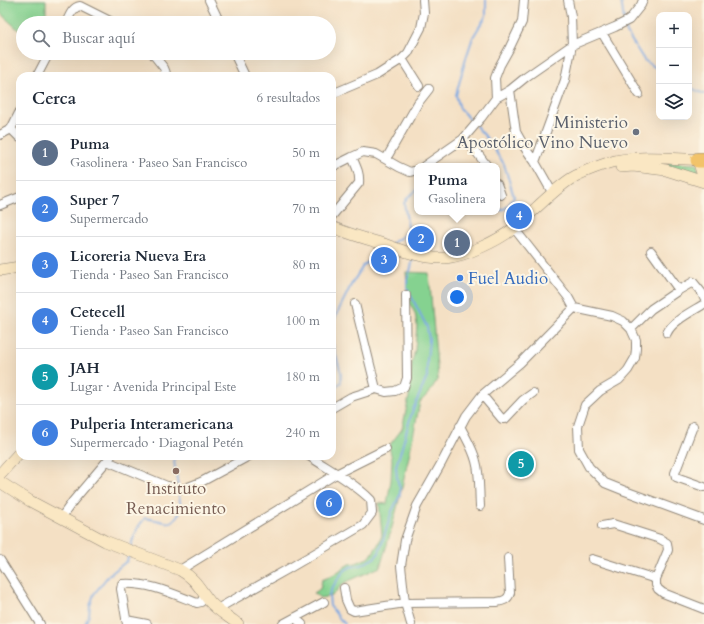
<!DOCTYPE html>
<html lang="es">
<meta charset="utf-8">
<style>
body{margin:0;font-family:Cardo,serif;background:#f6f6f7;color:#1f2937}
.controls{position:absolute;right:12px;top:12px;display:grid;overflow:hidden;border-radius:8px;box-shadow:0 4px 16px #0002}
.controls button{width:36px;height:36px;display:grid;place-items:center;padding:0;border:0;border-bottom:1px solid #e0e1e3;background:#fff;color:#1f2937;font:20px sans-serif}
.you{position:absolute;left:457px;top:297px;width:14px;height:14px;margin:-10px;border:3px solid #fff;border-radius:50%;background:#1a73e8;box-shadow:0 0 0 6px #1a73e833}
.badge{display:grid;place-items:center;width:26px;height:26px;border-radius:50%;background:#1f6fb2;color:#fff;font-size:13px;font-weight:700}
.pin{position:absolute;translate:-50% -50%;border:2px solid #fff;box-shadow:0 1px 4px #0006}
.popup{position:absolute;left:414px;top:163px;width:86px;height:52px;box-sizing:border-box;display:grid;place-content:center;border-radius:8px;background:#fff;filter:drop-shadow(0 1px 3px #0005);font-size:13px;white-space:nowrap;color:#747a83}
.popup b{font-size:15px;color:#1f2937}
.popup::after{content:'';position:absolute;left:50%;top:100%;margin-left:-8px;border:8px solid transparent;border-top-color:#fff}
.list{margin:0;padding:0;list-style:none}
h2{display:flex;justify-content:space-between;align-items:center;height:52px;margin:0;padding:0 16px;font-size:17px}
h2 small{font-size:13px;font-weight:400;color:#747a83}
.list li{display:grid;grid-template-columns:26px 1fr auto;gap:12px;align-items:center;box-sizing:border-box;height:56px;padding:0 16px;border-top:1px solid #e0e1e3}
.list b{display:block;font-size:15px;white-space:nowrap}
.list p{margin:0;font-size:13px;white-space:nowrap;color:#747a83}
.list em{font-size:13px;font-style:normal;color:#747a83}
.icon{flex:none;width:22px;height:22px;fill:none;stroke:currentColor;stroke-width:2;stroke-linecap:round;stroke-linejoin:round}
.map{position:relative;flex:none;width:704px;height:624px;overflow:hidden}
.search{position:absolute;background:#fff;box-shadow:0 4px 16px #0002;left:16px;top:16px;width:320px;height:44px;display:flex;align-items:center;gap:10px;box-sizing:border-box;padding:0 14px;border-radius:22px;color:#747a83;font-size:15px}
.panel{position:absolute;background:#fff;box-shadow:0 4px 16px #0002;left:16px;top:72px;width:320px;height:388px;border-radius:12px}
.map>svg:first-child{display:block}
.green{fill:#85d290;stroke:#587e5e}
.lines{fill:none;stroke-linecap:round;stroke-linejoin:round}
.stream{stroke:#79a7e2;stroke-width:2}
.street-casing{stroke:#908678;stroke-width:10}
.secondary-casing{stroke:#908678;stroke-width:12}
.highway-casing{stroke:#908678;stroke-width:16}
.street{stroke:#fff;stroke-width:8}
.secondary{stroke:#fae7c3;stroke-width:11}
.highway{stroke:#f2c36a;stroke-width:15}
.worship-dot{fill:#6b7280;stroke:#fcf5e5;stroke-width:1.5}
.shop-dot{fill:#3f7fe0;stroke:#fcf5e5;stroke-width:1.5}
.education-dot{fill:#8d6e63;stroke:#fcf5e5;stroke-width:1.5}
.labels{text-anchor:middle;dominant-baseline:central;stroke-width:4;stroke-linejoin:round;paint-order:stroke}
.worship-label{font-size:17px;fill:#5b616d;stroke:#fcf5e5;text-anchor:end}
.shop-label{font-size:17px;fill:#366cbe;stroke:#fcf5e5;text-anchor:start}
.education-label{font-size:17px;fill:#785e54;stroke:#fcf5e5}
</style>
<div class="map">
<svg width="704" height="624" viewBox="0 0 704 624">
<rect width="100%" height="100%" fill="#fcf5e5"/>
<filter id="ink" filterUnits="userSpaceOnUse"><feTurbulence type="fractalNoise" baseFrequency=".025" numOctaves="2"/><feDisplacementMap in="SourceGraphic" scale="8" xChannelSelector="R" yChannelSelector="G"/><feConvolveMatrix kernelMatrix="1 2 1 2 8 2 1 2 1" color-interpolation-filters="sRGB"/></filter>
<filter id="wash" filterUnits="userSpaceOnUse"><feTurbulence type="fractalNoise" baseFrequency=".012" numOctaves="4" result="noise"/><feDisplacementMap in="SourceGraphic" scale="16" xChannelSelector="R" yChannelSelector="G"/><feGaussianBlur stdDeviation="0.9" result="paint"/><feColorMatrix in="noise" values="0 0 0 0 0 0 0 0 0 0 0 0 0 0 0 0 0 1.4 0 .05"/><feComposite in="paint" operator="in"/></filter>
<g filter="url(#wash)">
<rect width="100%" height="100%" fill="#f4e0c4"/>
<!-- green -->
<path class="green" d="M0,0h46v23h-23v11l-23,-21z
M652,162l45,2 3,13z
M406,272l23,1 9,105 -8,14 -10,10c-11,55 -22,111 -40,165l-36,16 -12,13 -12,2 -6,-5 6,-4 2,-9 11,-5 16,-11 7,-1 14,-6 9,-14 3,-8 -3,-32 8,1 4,-24 1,-21 -3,-13 13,-17 7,-32 3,-35 3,-12 2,-25 -2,-12 -6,-10z"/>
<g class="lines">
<!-- stream -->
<path class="stream" d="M621,0l3,20
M625,25l2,8 17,27 15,10
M689,87l15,7
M473,123l-13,-14 -4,-14 9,-34 8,-24 13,-21v-16
M476,126l9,10 19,28 10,33c-4,7 -8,14 -17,13
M392,243l17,-11
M414,250v-10l-5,-8 -5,-29 4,-6 9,-7
M332,324l19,-39 12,-19 22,-18
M332,342l9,31v9l-9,9
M175,456l-1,5 4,25
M131,547c2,-11 6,-20 14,-29l25,5c16,-12 10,-17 8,-33
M85,624l4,-9 1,-9 4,-12 14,-18 19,-15 2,-7
M345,624l-5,-5 -10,-13 -1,-11 3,-7 11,-16 7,-5 12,-2 12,-7 5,-5 13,-42 8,-16v-6l-3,-11 -1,-12 6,-19 10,-35 15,-35v-17l2,-20 -2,-13 -20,-39v-9l4,-11 2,-10"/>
</g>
</g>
<g filter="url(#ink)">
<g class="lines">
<defs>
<path id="street" d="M209,0l11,23
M66,23c3,-6 6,-16 14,-17l34,17
M602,33l37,61
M152,53l12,15 3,8
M234,53l11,23
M402,59l17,27
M37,76l12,-23
M510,90l6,42 9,16 10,14 17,30
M332,94l45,-19 25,-16 6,-6 13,-25 3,-15 -1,-13
M496,98l-1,-20 5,-13 9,-16 13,-27 2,-22
M11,129l9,-18
M11,129l9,9
M0,135l11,-6
M463,139l12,11 12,16
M386,159l32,-56 11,-14
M535,162l30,-82 7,-35 -1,-28 -3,-17
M424,166l39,-27 18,-21 15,-20 14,-8 16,-13 46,-32 43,-18 14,-7 12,-15 2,-5
M332,167l20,-10 11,-5 13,2 23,13 11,5 7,-2
M497,184l4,11
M0,205l20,-8
M332,216l27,-33c1,-10 -3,-17 -7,-26
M517,232l51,65 6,11 38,8 11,5 8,8 5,11v9l-1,9 -7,12 -9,10 -19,11 -15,14 -7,21 1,23 10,18 16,16 20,8 79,29
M651,251l28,39 14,-8 9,11 2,5
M355,304l21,85
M631,329l20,-20 28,-19
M667,333c5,-12 26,-22 37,-29
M482,395l20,24h3l18,-19 10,-7
M332,408l19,-11 25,-8 10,3 9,-1 9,-4 3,-9 -1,-83
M460,426c6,12 13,23 16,35 4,14 3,30 4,45
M693,426l-18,47 1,4 28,10
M107,461l60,25 16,3 18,-7 48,-26
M61,518l12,-17 38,-45
M602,526l11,-2 47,15 7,4 1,7 -12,29v6l2,4 5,4 41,16
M592,559l64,20
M0,560l40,64
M180,570l156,-96 50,-25
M344,588l2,12 4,9 4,2 51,-8 92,-1c6,-1 11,-2 13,-9l-2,-35
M217,609l71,-40 75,-44 9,-12 -1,-13c-18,-18 -41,-30 -62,-44
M295,618l7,6
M126,620l21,4
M127,624l-6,-35 1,-5c26,-2 51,10 75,19l4,-1 4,-7
M283,624l41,-22
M411,624l-6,-21 -4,-37 4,-26 12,-34 25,-44 24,-46 16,-21 38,-32 54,-55"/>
<path id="secondary" d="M698,160l6,19
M621,167l12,-1 33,4 38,12
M332,227c17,7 34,12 52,17 19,7 40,15 61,14 21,-2 53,-17 69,-30 19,-16 35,-34 55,-48 10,-7 27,-13 39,-17 27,-9 67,-4 96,-3
M0,270l20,-3
M0,474l20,-22
M0,482l30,19 75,40 75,29c16,9 19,18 30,32 8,9 19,15 28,22"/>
<path id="highway" d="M698,160h6"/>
</defs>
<!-- street casing -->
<use href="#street" class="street-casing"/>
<!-- secondary casing -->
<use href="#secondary" class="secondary-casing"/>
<!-- highway casing -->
<use href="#highway" class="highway-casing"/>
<!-- street -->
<use href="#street" class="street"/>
<!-- secondary -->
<use href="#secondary" class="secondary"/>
<!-- highway -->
<use href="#highway" class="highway"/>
</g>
</g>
<!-- markers -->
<circle class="worship-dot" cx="636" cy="132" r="4"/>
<circle class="shop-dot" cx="460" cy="278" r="4"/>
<circle class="education-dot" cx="176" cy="471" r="4"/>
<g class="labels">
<!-- worship labels -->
<g class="worship-label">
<text x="628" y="122">Ministerio<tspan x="628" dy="20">Apostólico Vino Nuevo</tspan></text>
</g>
<!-- shop labels -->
<g class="shop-label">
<text x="468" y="278">Fuel Audio</text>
</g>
<!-- education labels -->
<g class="education-label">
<text x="176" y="488">Instituto<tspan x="176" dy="20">Renacimiento</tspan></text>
</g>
</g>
</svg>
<div class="controls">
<button>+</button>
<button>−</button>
<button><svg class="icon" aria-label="layers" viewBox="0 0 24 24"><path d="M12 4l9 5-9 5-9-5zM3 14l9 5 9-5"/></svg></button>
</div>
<div class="you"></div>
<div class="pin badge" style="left:457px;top:243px;background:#5c6f8a">1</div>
<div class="popup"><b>Puma</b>Gasolinera</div>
<div class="pin badge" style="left:421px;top:239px;background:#3f7fe0">2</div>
<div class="pin badge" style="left:384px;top:260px;background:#3f7fe0">3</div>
<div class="pin badge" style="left:519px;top:216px;background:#3f7fe0">4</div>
<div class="pin badge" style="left:521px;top:464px;background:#0f9aa8">5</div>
<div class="pin badge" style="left:329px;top:503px;background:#3f7fe0">6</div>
<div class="search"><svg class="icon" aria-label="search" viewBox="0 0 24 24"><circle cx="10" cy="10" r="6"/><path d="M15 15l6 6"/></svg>Buscar aquí</div>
<section class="panel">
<h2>Cerca<small>6 resultados</small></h2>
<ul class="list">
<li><span class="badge" style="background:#5c6f8a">1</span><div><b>Puma</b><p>Gasolinera · Paseo San Francisco</p></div><em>50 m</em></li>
<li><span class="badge" style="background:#3f7fe0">2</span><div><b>Super 7</b><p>Supermercado</p></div><em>70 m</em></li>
<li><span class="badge" style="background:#3f7fe0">3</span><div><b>Licoreria Nueva Era</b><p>Tienda · Paseo San Francisco</p></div><em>80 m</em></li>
<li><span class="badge" style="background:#3f7fe0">4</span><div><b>Cetecell</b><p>Tienda · Paseo San Francisco</p></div><em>100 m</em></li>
<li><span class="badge" style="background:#0f9aa8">5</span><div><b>JAH</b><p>Lugar · Avenida Principal Este</p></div><em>180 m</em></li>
<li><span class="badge" style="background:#3f7fe0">6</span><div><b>Pulperia Interamericana</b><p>Supermercado · Diagonal Petén</p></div><em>240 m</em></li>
</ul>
</section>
</div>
